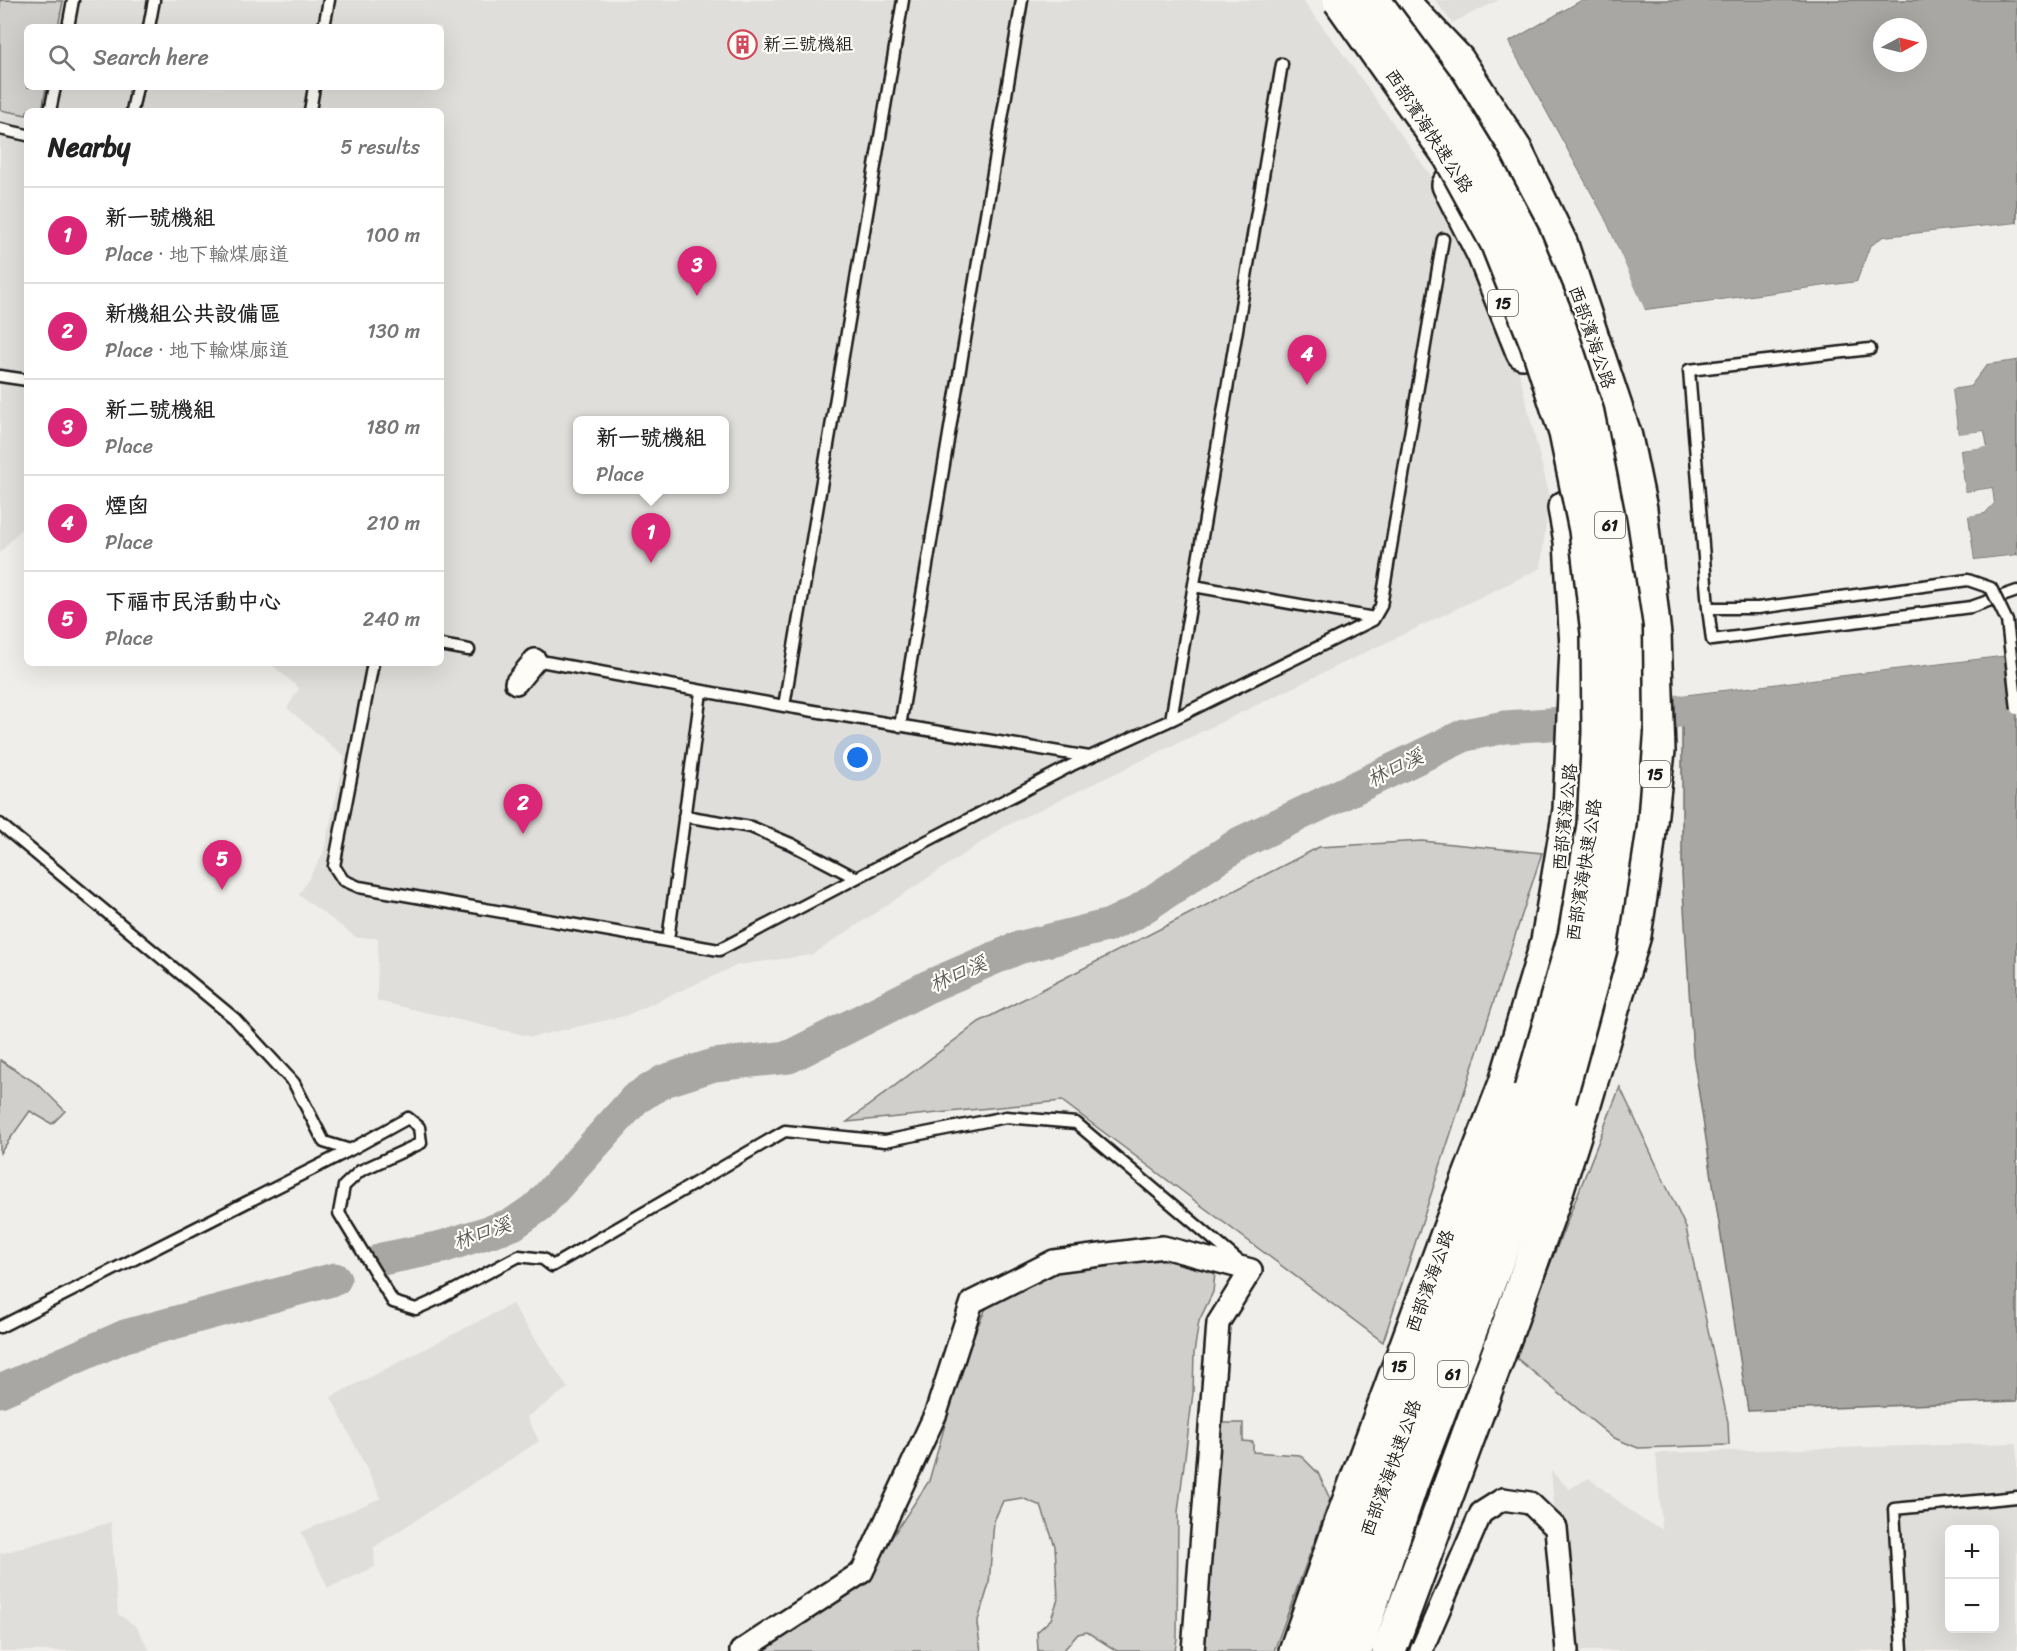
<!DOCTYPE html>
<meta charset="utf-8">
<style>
body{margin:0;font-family:Sriracha,"LXGW WenKai TC",sans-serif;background:#f2f2f2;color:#222}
.controls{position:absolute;right:18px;bottom:18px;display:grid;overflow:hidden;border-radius:9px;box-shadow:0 6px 24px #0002}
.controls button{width:54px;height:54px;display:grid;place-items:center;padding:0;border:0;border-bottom:2px solid #e0e0e0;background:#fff;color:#222;font:30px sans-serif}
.compass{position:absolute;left:1873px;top:18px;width:54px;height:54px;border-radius:50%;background:#fff;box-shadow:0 6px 24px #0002;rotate:83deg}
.you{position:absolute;left:858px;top:758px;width:21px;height:21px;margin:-15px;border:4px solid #fff;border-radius:50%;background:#1a73e8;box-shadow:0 0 0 9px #1a73e833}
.badge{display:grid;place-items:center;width:39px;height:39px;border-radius:50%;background:#db2777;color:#fff;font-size:20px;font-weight:700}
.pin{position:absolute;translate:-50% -50px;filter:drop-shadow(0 2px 3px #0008)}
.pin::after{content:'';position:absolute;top:32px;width:21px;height:18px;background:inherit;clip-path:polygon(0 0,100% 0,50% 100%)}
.popup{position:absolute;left:573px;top:416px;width:156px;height:78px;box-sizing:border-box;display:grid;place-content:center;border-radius:9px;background:#fff;filter:drop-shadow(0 2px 4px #0005);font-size:20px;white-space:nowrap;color:#767676}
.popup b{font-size:22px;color:#222}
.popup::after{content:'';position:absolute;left:50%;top:100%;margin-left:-12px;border:12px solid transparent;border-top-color:#fff}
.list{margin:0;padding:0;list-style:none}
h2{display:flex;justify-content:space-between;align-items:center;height:78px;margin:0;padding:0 24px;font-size:26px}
h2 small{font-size:20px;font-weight:400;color:#767676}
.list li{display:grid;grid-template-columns:39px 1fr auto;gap:18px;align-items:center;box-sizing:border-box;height:96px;padding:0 24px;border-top:2px solid #e0e0e0}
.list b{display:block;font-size:22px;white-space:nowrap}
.list p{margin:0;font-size:20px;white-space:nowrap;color:#767676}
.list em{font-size:20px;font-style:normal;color:#767676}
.icon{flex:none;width:33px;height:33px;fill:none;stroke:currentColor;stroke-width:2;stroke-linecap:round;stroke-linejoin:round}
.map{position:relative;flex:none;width:2017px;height:1651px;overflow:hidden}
.search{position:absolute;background:#fff;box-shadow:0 6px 24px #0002;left:24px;top:24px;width:420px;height:66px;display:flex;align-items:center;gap:15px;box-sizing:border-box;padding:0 21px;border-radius:9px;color:#767676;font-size:22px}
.panel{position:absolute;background:#fff;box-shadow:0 6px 24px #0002;left:24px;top:108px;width:420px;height:558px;border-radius:9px}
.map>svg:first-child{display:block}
.built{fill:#e0deda;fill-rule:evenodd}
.green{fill:#d0cfcc;stroke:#767674;stroke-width:1.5}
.water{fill:#a8a7a3;stroke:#706f6d;stroke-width:1.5;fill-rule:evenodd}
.pier{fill:#f0eeea}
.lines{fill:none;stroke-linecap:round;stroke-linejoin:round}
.river{stroke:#a8a7a3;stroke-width:33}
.service-casing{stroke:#1c1c1c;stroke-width:15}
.minor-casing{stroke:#1c1c1c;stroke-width:26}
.primary-casing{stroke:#1c1c1c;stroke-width:38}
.trunk-casing{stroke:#1c1c1c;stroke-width:38}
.service{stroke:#fdfcf7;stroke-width:10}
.minor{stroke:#fdfcf7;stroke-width:21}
.primary{stroke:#fdfcf7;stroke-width:33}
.trunk{stroke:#fdfcf7;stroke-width:33}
.service-bridge-casing{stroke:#1c1c1c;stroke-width:15;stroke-linecap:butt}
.trunk-bridge-casing{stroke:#1c1c1c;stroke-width:38;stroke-linecap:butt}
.service-bridge{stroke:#fdfcf7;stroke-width:10}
.trunk-bridge{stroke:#fdfcf7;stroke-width:33}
.labels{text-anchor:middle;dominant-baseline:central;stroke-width:4.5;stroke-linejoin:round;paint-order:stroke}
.shield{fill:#fdfcf7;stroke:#605f5e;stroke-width:1.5}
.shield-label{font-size:16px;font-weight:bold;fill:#1c1c1c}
.poi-label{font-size:18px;fill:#1c1c1c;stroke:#fdfcf7;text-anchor:start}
.street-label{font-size:18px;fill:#1c1c1c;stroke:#fdfcf7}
.water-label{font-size:20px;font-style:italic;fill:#5b5b59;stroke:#fdfcf7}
</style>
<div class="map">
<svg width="2017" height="1651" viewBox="0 0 2017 1651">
<rect width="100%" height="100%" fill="#f0eeea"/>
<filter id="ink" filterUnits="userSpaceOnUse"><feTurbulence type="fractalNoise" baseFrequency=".0167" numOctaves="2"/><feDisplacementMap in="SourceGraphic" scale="12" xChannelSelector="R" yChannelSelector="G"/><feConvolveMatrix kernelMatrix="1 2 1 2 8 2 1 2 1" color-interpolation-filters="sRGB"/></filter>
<g filter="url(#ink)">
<!-- built -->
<path class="built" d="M0,0h1302l34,44 103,143 75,165 35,142 -8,74 -535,258 -194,129 -74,10 -113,51 -93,21 -155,-36 1,-63h-21l-58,-43 24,-41 22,-97 -58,-49 12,-20 -29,-25h171v-552h-414v411l-27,31zM27,27h414v60h-414zM578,420h146v70h-146z
M1435,0h64l-47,23z
M512,1304l56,84 -41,29 12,24 -165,106 1,20 -47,21 -27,-56 80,-34 -50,-101z
M2017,1443v208h-450l-16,-180 18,18 20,-11 52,41 21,10 -6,-76zM1950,1530h44v98h-44z
M111,1522l7,92 18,12 14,25h-150v-97z"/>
<!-- green -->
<path class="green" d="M0,0l63,1 -5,26h-31v60h19l-4,24h-15v4l-27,-5z
M1422,841l120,12 -159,489 -321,-241 -215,21 132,-100 340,-175z
M0,1060l39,25 26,26 -13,13 -22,-13 -30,42z
M1620,1087l66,141 42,194 1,23 -91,3 -26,-11 -98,-81z
M1147,1250l65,14 3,9 -2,19 -14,29 -5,32 -1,40 -15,119 -1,126 -2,13h-58l-30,-19 -9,2 -15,17h-25l-1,-19 14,-13 7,-20 -3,-53 -14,-40 -19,-8 -19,3 -9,20 -5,63 -12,40 4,27h-253l139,-76 62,-94 37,-130 25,-53 43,-24z
M1222,1423h21v18l10,1v10l47,3 18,18 12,26 -56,152h-76l18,-224z"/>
<!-- water -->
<path class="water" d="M1581,0h436v223l-134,14 -13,10 -13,35 -213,28 -39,-91 -97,-177zM1882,27h36v36h-36z
M2017,360v195l-43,5 -6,-45 17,-2 9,-11 -2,-14 -27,4 -5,-42 27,-4 -3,-15 -26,4 -6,-46 18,-3 17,-22z
M2017,654v747l-269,10 -55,-356 -11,-181v-179z"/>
<!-- pier -->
<path class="pier" d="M1575,0h6l-73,42 97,177 40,91 212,-28 13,-35 13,-10 134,-14v3l-133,14 -12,8 -5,20 -9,17 -215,28 -41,-92 -97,-178 2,-3z
M2017,357v3l-30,4 -17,22 -18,3 6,45 26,-3 3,16 -27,3 5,42 27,-4 2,15 -9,10 -17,3 6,44 43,-5v3l-44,5 -2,-2 -6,-46 3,-2 16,-3 7,-8 -2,-10 -26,2 -6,-44 2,-3 24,-3 -1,-10 -24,4 -3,-2 -6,-48 2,-2 17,-3 18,-22z
M2017,651v3l-335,41 -1,-3z"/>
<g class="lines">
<!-- river -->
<path class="river" d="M1667,712l14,-1
M382,1259l60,-12 71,-23 26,-18 96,-107 29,-18 50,-16 75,-8 138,-70 91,-39 92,-23 25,-12 105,-70 225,-108 40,-8 58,-4
M0,1391l125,-55 210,-57"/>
<defs>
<path id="service" d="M68,27l5,-27
M149,27l5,-27
M324,27l5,-27
M50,111l5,-24
M132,111l5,-24
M310,111l4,-24
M0,129l27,6
M1870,349l-181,21 19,238 4,32 259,-33 46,-16
M0,376l27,4
M1194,586l180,32
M1708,608h50
M441,645l28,5
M535,660l249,46 119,-706
M373,663l-39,203 9,14 16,7 360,63 353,-185 99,-45 202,-100 8,-14 62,-367
M784,706l305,51
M1171,720l111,-656
M900,726l122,-726
M684,816l67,11 40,17 65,34
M0,824l234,194 60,65 30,59 26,8 58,-32 11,9 2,16 -61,28 -16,15 -5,27 54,89 23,7 20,-9 83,-44 24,3 9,7 233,-135 100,10 121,-24 70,6 164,139
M668,940l33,-248
M0,1327l350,-177
M1902,1651l-8,-142 123,-12"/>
<path id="minor" d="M516,683l19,-23
M741,1651l121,-79 74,-159 36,-111 82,-41 109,-14 88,23 -33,53 -25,328
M1421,1651l60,-138 22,-14 27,4 26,25 11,123"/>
<path id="primary" d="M1449,185l35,69 39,98
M1296,1651l49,-138 108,-293 53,-137 42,-142 22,-131 7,-163 -6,-106 -6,-33
M1389,1651l115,-312 48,-135 32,-100 50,-169 12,-77 12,-107 -4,-116 -14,-126 -15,-72 -64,-192 -46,-95 -58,-90 -57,-60"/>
<path id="trunk" d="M1324,1651l207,-561
M1355,1651l56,-167 148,-385"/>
</defs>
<!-- service casing -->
<use href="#service" class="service-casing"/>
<!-- minor casing -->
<use href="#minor" class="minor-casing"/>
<!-- primary casing -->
<use href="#primary" class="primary-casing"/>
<!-- trunk casing -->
<use href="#trunk" class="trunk-casing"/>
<!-- service -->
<use href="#service" class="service"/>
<!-- minor -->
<use href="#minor" class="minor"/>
<!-- primary -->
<use href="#primary" class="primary"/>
<!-- trunk -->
<use href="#trunk" class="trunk"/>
<defs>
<path id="service-bridge" d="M1758,608l210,-28 23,8 16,33 10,88"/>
<path id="trunk-bridge" d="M1340,0l110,156 47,86 40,101 29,90 20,97 12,103 1,100 -5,92 -19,111 -44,154
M1373,0l66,89 44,72 39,73 31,75 34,104 22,109 16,106 1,104 -7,92 -19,125 -41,150"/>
</defs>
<!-- service-bridge casing -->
<use href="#service-bridge" class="service-bridge-casing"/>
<!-- trunk-bridge casing -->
<use href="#trunk-bridge" class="trunk-bridge-casing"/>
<!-- service-bridge -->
<use href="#service-bridge" class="service-bridge"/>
<!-- trunk-bridge -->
<use href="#trunk-bridge" class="trunk-bridge"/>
</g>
</g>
<!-- icons -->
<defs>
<symbol id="building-ring" viewBox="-11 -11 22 22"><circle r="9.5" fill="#fdfcf7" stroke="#d1495b" stroke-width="1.5"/><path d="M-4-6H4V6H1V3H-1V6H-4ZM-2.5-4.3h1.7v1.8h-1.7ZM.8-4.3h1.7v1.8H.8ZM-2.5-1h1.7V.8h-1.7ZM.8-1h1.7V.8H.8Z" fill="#d1495b"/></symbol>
</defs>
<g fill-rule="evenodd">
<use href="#building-ring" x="726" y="28" width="33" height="33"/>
</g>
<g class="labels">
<!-- shield labels -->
<g class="shield">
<rect x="1488" y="290" width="30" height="26" rx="4.5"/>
<rect x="1595" y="512" width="30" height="26" rx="4.5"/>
<rect x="1640" y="761" width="30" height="26" rx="4.5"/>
<rect x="1384" y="1353" width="30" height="26" rx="4.5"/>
<rect x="1438" y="1361" width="30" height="26" rx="4.5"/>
</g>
<g class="shield-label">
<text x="1503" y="303">15</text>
<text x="1610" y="525">61</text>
<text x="1655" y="774">15</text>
<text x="1399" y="1366">15</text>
<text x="1453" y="1374">61</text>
</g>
<!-- poi labels -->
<g class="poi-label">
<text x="763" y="44">新三號機組</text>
</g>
<!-- street labels -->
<g class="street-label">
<text transform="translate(1429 131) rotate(57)">西部濱海快速公路</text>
<text transform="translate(1592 337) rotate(71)">西部濱海公路</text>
<text transform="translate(1565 817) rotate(-84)">西部濱海公路</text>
<text transform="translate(1584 870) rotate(-81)">西部濱海快速公路</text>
<text transform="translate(1430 1281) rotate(-70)">西部濱海公路</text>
<text transform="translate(1391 1468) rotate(-70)">西部濱海快速公路</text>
</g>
<!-- water labels -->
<g class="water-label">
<text transform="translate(1395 768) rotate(-26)">林口溪</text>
<text transform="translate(958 974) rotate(-23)">林口溪</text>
<text transform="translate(482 1233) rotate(-19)">林口溪</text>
</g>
</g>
</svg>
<div class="controls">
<button>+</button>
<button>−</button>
</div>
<svg class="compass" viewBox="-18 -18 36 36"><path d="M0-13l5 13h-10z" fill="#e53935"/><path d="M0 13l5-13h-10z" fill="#767676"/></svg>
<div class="you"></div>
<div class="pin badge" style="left:651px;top:563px">1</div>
<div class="popup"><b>新一號機組</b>Place</div>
<div class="pin badge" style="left:523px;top:834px">2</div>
<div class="pin badge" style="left:697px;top:296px">3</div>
<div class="pin badge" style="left:1307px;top:385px">4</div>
<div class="pin badge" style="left:222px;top:890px">5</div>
<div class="search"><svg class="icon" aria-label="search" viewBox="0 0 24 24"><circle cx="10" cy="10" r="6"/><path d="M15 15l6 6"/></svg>Search here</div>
<section class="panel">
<h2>Nearby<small>5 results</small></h2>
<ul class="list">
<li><span class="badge">1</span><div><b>新一號機組</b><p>Place · 地下輸煤廊道</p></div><em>100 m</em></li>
<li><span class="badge">2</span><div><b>新機組公共設備區</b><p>Place · 地下輸煤廊道</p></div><em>130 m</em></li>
<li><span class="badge">3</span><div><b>新二號機組</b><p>Place</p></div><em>180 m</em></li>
<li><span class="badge">4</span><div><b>煙囪</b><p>Place</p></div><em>210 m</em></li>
<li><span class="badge">5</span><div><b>下福市民活動中心</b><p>Place</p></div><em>240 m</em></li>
</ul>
</section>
</div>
